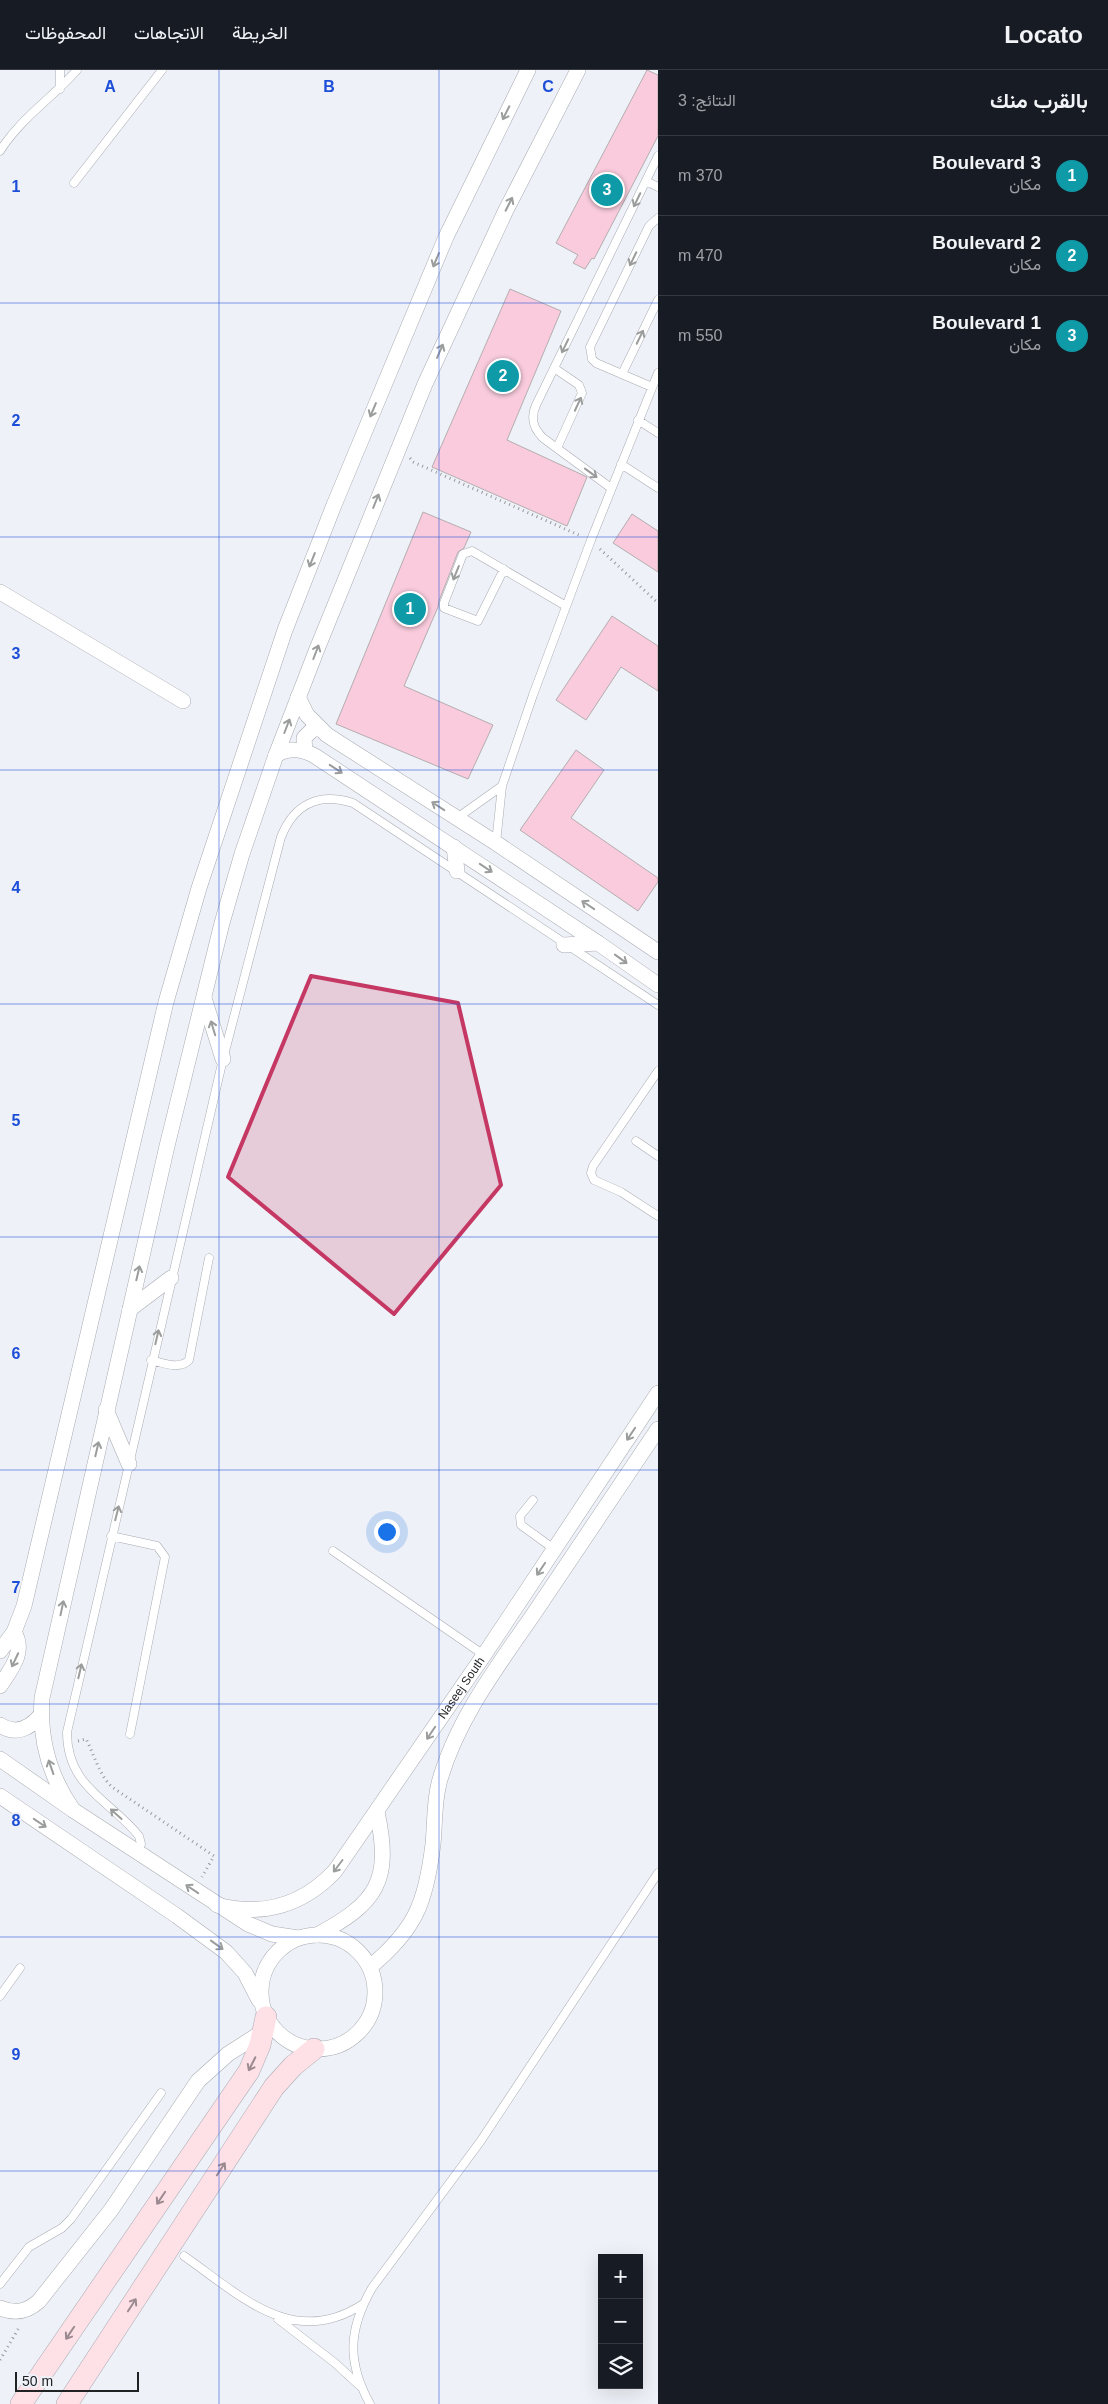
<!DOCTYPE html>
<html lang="ar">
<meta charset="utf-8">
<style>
body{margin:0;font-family:Arial,Vazirmatn,sans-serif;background:#20242c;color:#f1f3f6;direction:rtl}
.controls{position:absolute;right:15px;bottom:15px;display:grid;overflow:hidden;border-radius:0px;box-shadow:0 5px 20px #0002}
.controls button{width:45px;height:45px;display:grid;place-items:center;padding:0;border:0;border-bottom:1px solid #363941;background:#171b24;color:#f1f3f6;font:25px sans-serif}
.scale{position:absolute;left:15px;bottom:12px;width:124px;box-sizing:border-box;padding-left:5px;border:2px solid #212224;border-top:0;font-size:14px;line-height:18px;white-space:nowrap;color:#212224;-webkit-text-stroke:4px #eef1f7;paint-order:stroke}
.you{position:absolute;left:386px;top:1461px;width:18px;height:18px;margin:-12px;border:4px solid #fff;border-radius:50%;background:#1a73e8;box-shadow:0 0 0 8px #1a73e833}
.badge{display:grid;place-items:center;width:32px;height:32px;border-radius:50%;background:#0b8043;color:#fff;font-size:16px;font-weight:700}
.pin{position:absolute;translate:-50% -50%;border:2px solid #fff;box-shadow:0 1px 5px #0006}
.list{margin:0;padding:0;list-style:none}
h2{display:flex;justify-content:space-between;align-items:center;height:65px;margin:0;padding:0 20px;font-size:21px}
h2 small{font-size:16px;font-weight:400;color:#9ea1a6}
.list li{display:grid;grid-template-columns:32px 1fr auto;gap:15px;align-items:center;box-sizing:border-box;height:80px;padding:0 20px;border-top:1px solid #363941}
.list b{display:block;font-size:19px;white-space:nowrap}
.list p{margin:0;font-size:16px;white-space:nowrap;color:#9ea1a6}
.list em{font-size:16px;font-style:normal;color:#9ea1a6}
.icon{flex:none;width:28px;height:28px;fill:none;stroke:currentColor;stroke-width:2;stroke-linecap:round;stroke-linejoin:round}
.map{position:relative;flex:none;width:658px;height:2334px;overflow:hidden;direction:ltr}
header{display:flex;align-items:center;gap:30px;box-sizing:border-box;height:70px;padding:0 25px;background:#171b24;border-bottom:1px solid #363941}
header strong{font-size:24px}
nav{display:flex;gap:28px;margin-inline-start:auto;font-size:18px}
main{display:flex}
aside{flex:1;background:#171b24}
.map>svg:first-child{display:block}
.building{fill:#f9cbdc;stroke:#b4adaf}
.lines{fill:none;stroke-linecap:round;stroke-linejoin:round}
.lane-casing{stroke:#a8abb1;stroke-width:9}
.street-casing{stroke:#a8abb1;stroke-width:16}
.secondary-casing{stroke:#a8abb1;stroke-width:22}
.path{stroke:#96999d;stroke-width:3;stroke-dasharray:1 4;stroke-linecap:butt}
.lane{stroke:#fff;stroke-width:8}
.street{stroke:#fff;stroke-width:15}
.secondary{stroke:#fee0e7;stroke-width:21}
.oneway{stroke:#9b9c9c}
.oneway2{stroke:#9b8a8f}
.marked{fill:#c63864;fill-opacity:0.2;stroke:#c63864;stroke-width:4;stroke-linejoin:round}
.grid{fill:none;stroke:#1d4ed8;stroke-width:1;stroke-opacity:0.55}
.labels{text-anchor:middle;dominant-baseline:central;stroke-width:4;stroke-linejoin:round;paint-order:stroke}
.street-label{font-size:12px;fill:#212224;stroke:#eef1f7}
.grid-label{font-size:16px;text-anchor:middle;font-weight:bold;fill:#1d4ed8;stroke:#eef1f7;stroke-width:4;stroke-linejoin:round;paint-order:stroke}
</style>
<header>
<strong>Locato</strong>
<nav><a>الخريطة</a><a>الاتجاهات</a><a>المحفوظات</a></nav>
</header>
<main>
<aside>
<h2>بالقرب منك<small>النتائج: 3</small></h2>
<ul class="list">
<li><span class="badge" style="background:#0f9aa8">1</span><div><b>Boulevard 3</b><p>مكان</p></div><em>370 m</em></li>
<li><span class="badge" style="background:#0f9aa8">2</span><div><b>Boulevard 2</b><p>مكان</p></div><em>470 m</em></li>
<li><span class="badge" style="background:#0f9aa8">3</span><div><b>Boulevard 1</b><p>مكان</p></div><em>550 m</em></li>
</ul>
</aside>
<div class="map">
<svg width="658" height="2334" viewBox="0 0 658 2334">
<rect width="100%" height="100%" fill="#eef1f7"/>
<!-- building -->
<path class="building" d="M647,0l11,5v61l-64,123 -2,-1 -7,11 -12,-6 5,-8 -22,-12z
M510,219l51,22 -54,129 80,37 -20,49 -135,-59z
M423,442l48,20 -7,16 -6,4 -19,49 -1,6 -34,79 89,39 -25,54 -132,-55z
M632,444l26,17v41l-45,-29z
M612,546l46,30v45l-37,-24 -35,53 -30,-20z
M576,680l28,20 -33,48 87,60v4l-20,29 -118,-81z"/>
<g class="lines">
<defs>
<path id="lane" d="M60,19v-19
M0,81c20,-32 52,-53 77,-81
M646,111l12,6
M74,113l88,-113
M554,298l25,17 3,8 -25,55
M622,304l36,-74
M652,317l-56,-24 -4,-4 -2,-12 59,-121 9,-8
M638,350l20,13
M621,394l37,24
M611,418l-68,-50c-10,-10 -13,-20 -7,-33l122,-249
M504,499l-26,52 -34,-13v-5l19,-49 9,-3 94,55
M457,748l45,-32
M496,773l6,-57 31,-91 58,-155 67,-167
M658,1001l-65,95 -2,7 3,7 27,12 37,24
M636,1071l22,15
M151,1290c12,3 29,10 38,0l20,-102
M533,1430l-13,16 1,9 33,24
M111,1466l46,10 8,11 -35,177
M333,1481l151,104
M138,1782l3,-8 -2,-8c-30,-37 -72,-49 -72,-104l156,-673 58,-222c13,-33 38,-45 72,-34l305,202
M0,1926l20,-28
M184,2186c56,39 109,94 179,48
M0,2214l29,-37 33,-19 9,-9 90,-126
M278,2249l57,44 25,23
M370,2334c-23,-42 -22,-74 2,-116l108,-146 178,-269"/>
<g id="street">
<path d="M0,522l183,109"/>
<path d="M298,627l9,18 20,20 169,108 162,109"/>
<path d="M305,681l-1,-13 9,-9h6"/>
<path d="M276,685c14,-8 26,-6 39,1l283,187 60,42"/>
<path d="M454,777l3,24"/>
<path d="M564,875l34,-2"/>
<path d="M204,928l19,61"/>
<path d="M130,1239l41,-31"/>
<path d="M106,1340l23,54"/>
<path d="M0,1581l14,-19 10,-26 142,-604 33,-114 86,-258 49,-125 112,-268 82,-167"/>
<path d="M0,1616c11,-17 26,-34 14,-54"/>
<path d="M0,1655c16,11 30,3 41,-10"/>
<path d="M0,1689l73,51 175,114 24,10 26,4"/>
<path d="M0,1726l177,120 49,36 19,21 14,27"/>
<path d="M73,1740c-23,-33 -34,-71 -31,-112l125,-552 55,-223 20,-69 34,-99 41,-106 108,-265 81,-174 72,-140"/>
<path id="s1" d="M217,1835c46,12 86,0 118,-34l149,-216 174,-262"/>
<circle cx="318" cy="1922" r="57"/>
<path d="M317,1865c60,-32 75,-54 60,-123"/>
<path d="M370,1897c46,-38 56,-65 63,-123 2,-21 1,-41 6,-61 17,-62 58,-116 94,-168 42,-62 83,-124 125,-186"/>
<path d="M0,2238c15,6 27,4 39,-7l72,-91 87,-129 30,-27 36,-23"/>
</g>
<path id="secondary" d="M21,2334l228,-333 11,-26 6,-28
M67,2334l207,-317 19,-21 21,-17"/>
</defs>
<!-- lane casing -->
<use href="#lane" class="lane-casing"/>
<!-- street casing -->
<use href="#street" class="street-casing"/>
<!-- secondary casing -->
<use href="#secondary" class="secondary-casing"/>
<!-- path -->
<path class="path" d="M410,388l3,4 168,74
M600,479l58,54
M78,1671l8,-2c8,15 13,36 26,48l102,69 -12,21
M0,2290l20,-34"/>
<!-- lane -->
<use href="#lane" class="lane"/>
<!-- street -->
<use href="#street" class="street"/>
<!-- secondary -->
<use href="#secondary" class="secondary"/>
</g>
<!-- one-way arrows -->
<defs><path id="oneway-shaft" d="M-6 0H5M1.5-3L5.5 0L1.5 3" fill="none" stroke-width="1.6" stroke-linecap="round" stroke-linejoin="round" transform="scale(1.25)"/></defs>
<g class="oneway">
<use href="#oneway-shaft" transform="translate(506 43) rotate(117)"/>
<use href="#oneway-shaft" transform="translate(637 130) rotate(116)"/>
<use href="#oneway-shaft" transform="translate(509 134) rotate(-63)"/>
<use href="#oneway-shaft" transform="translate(633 189) rotate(116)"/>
<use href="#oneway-shaft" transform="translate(436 190) rotate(113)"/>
<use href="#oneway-shaft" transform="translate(640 267) rotate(-64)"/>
<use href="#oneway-shaft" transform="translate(565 276) rotate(116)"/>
<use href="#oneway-shaft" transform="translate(440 281) rotate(-66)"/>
<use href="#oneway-shaft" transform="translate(578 334) rotate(-65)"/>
<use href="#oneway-shaft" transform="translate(373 340) rotate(113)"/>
<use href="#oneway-shaft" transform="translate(591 403) rotate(36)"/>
<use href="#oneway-shaft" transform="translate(376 431) rotate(-68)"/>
<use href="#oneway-shaft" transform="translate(312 490) rotate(112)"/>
<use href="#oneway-shaft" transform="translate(456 503) rotate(112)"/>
<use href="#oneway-shaft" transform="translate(316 582) rotate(-69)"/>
<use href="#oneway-shaft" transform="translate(287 656) rotate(-69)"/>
<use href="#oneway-shaft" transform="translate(336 699) rotate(33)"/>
<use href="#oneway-shaft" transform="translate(438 736) rotate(-147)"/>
<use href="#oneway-shaft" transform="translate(486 798) rotate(34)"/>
<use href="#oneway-shaft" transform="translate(588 835) rotate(-146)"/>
<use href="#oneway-shaft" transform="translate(621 889) rotate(36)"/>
<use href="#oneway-shaft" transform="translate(213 958) rotate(-107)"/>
<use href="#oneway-shaft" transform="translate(138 1203) rotate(-77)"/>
<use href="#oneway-shaft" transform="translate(157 1267) rotate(-77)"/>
<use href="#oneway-shaft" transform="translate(631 1364) rotate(124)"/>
<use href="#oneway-shaft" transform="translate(97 1379) rotate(-77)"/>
<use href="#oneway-shaft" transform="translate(117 1443) rotate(-76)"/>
<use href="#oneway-shaft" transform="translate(541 1499) rotate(124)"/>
<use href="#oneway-shaft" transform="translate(62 1538) rotate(-78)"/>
<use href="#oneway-shaft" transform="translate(15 1590) rotate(115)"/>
<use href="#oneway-shaft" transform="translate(80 1601) rotate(-77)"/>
<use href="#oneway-shaft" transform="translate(431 1663) rotate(124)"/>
<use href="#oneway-shaft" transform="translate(51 1697) rotate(-109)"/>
<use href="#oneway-shaft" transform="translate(116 1744) rotate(-138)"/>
<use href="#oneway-shaft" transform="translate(40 1753) rotate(34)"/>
<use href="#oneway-shaft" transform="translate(338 1796) rotate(127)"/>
<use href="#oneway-shaft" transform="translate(192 1819) rotate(-146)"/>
<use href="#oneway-shaft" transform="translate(217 1875) rotate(36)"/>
</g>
<g class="oneway2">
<use href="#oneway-shaft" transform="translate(252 1994) rotate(117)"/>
<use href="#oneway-shaft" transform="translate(221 2099) rotate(-57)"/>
<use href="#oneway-shaft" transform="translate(161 2128) rotate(124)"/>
<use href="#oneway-shaft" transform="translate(132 2235) rotate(-57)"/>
<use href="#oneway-shaft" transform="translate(70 2263) rotate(124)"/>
</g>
<!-- marked area -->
<path class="marked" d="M311,906l147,27 43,182 -107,129 -166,-137z"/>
<!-- grid -->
<path class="grid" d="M219,0v2334M439,0v2334M0,233h658M0,467h658M0,700h658M0,934h658M0,1167h658M0,1400h658M0,1634h658M0,1867h658M0,2101h658"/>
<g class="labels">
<!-- street labels -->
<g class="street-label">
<text stroke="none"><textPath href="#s1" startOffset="352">Naseej South</textPath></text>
</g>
</g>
<g class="grid-label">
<text x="110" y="22">A</text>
<text x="329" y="22">B</text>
<text x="548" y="22">C</text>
<text x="16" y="122">1</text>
<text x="16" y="356">2</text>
<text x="16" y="589">3</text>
<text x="16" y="823">4</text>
<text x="16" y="1056">5</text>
<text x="16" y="1289">6</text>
<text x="16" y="1523">7</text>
<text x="16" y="1756">8</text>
<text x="16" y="1990">9</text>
</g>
</svg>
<div class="controls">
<button>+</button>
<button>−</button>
<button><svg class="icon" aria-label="layers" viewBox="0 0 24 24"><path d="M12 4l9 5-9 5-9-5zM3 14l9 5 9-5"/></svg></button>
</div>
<div class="scale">50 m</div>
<div class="you"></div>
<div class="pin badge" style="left:410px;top:539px;background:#0f9aa8">1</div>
<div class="pin badge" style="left:503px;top:306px;background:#0f9aa8">2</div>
<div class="pin badge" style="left:607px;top:120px;background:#0f9aa8">3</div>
</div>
</main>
